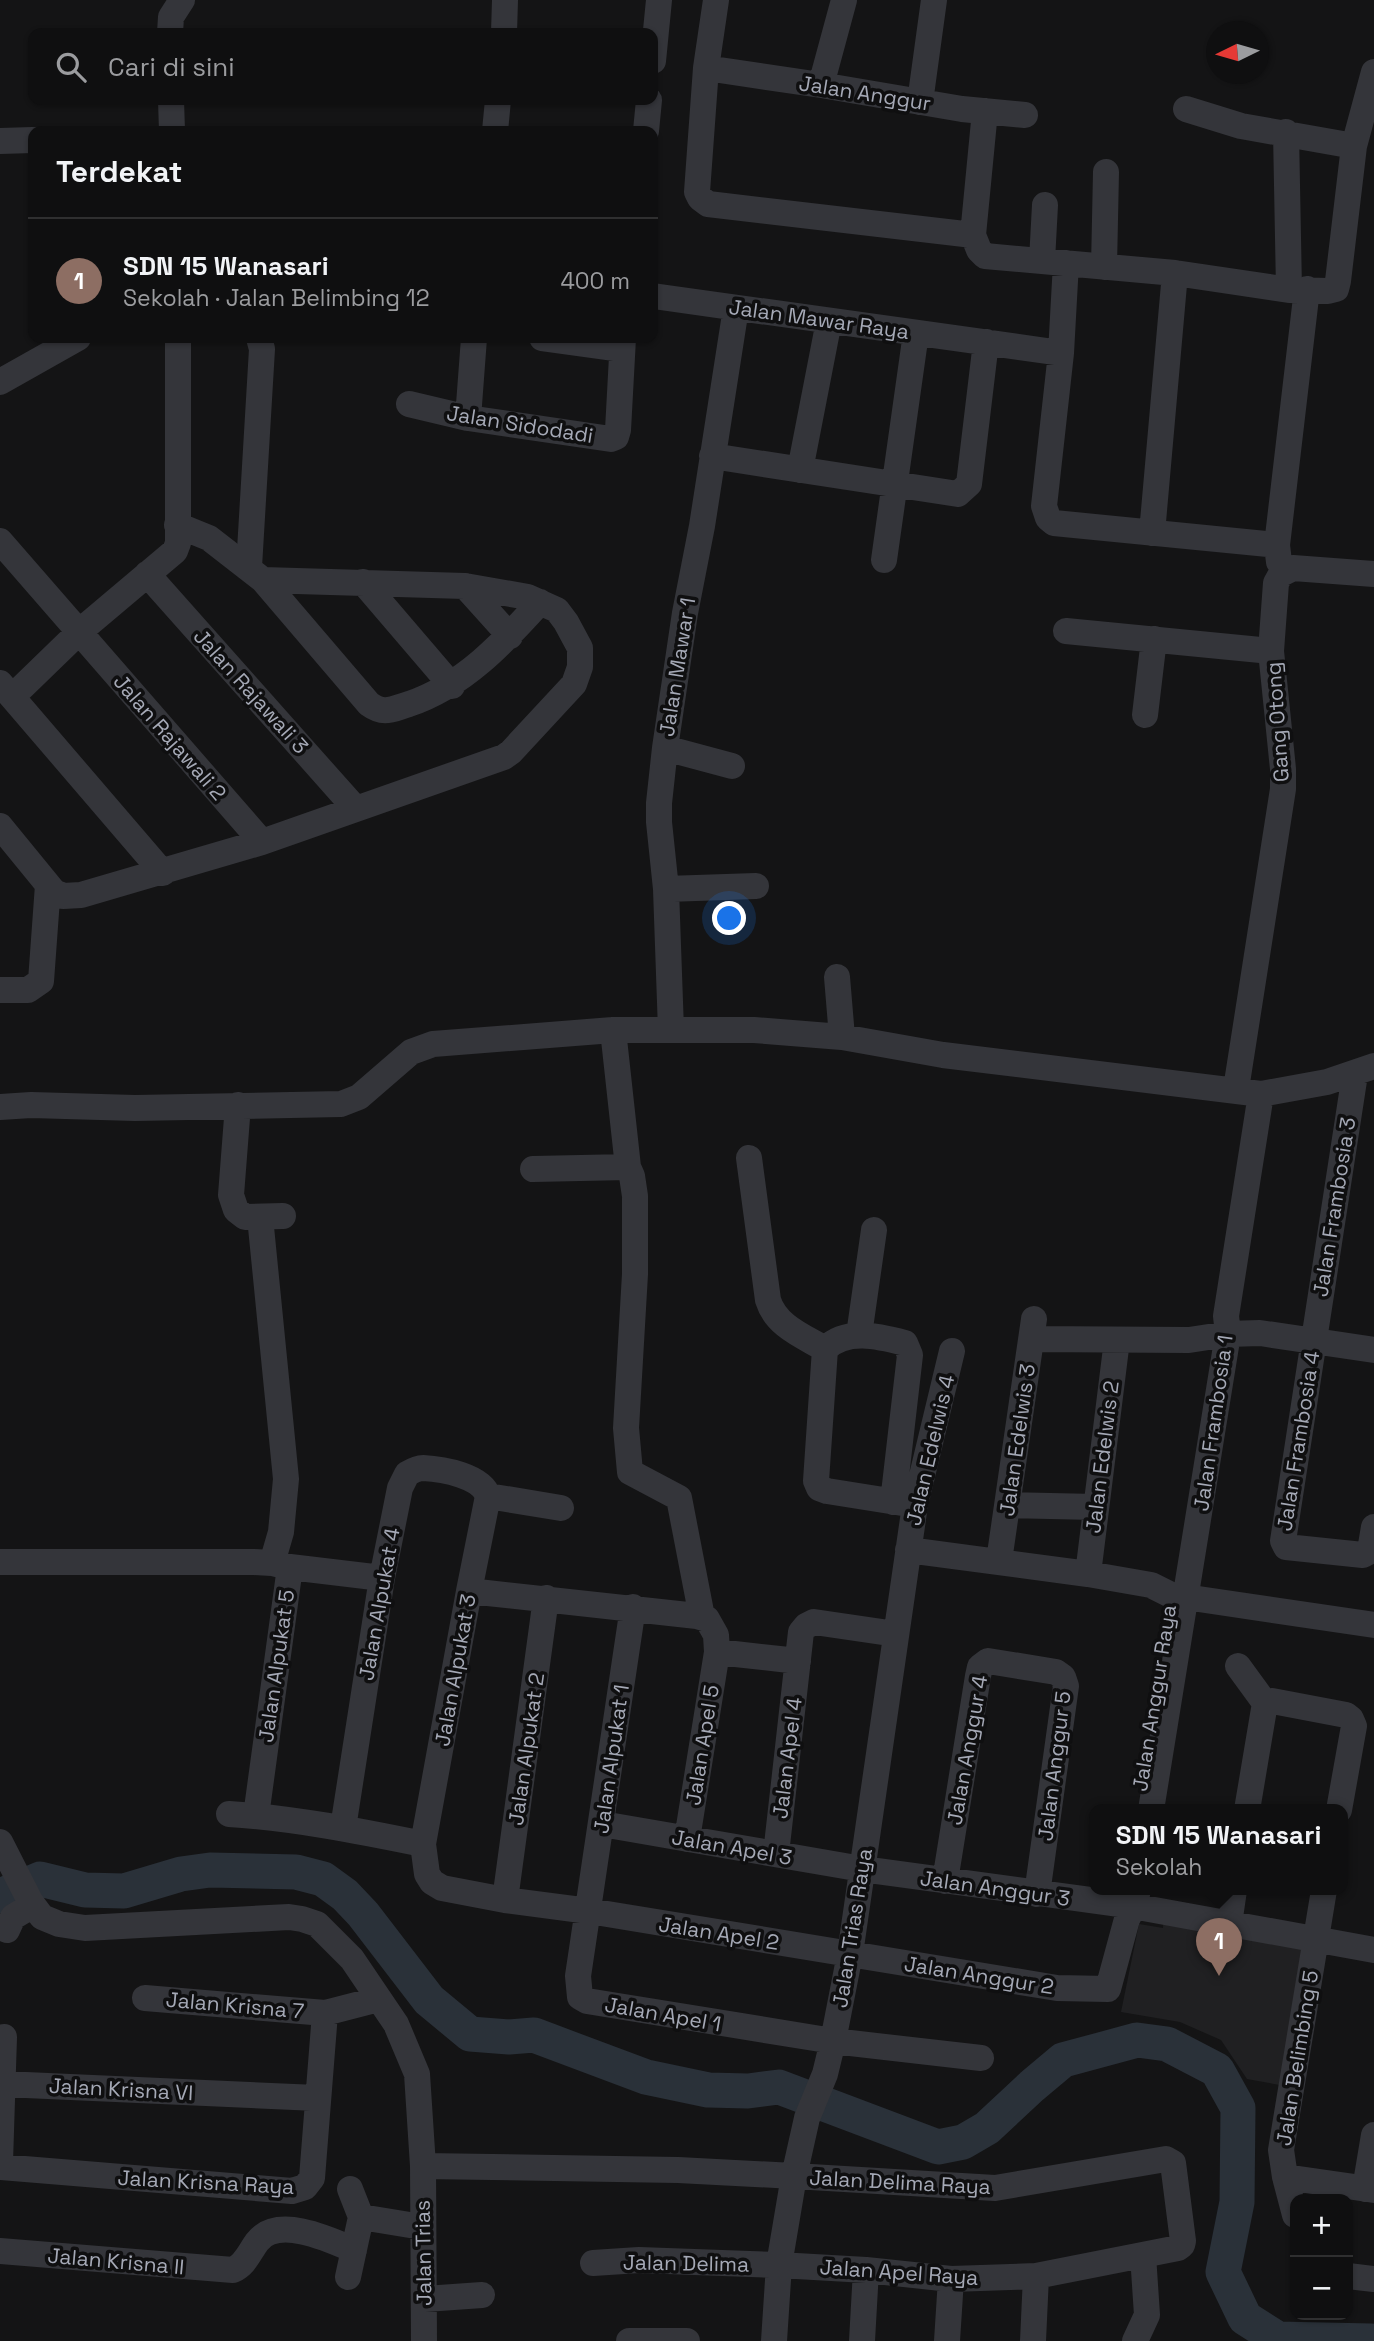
<!DOCTYPE html>
<html lang="id">
<meta charset="utf-8">
<style>
body{margin:0;font-family:"Space Grotesk",sans-serif;background:#181819;color:#f1f3f6}
.controls{position:absolute;right:21px;bottom:21px;display:grid;overflow:hidden;border-radius:14px;box-shadow:0 2px 5px #0004}
.controls button{width:63px;height:63px;display:grid;place-items:center;padding:0;border:0;border-bottom:2px solid #2f2f30;background:#0f0f10;color:#f1f3f6;font:35px sans-serif}
.compass{position:absolute;left:1206px;top:21px;width:63px;height:63px;border-radius:50%;background:#0f0f10;box-shadow:0 2px 5px #0004;rotate:265deg}
.you{position:absolute;left:730px;top:919px;width:24px;height:24px;margin:-18px;border:5px solid #fff;border-radius:50%;background:#1a73e8;box-shadow:0 0 0 10px #1a73e833}
.badge{display:grid;place-items:center;width:46px;height:46px;border-radius:50%;background:#d93025;color:#fff;font-size:23px;font-weight:700}
.pin{position:absolute;translate:-50% -58px;filter:drop-shadow(0 2px 4px #0008)}
.pin::after{content:'';position:absolute;top:37px;width:24px;height:21px;background:inherit;clip-path:polygon(0 0,100% 0,50% 100%)}
.popup{position:absolute;left:1089px;top:1804px;width:259px;height:91px;box-sizing:border-box;display:grid;place-content:center;border-radius:14px;background:#0f0f10;filter:drop-shadow(0 2px 5px #0005);font-size:23px;white-space:nowrap;color:#9b9c9f}
.popup b{font-size:26px;color:#f1f3f6}
.popup::after{content:'';position:absolute;left:50%;top:100%;margin-left:-14px;border:14px solid transparent;border-top-color:#0f0f10}
.list{margin:0;padding:0;list-style:none}
h2{display:flex;justify-content:space-between;align-items:center;height:91px;margin:0;padding:0 28px;font-size:30px}
h2 small{font-size:23px;font-weight:400;color:#9b9c9f}
.list li{display:grid;grid-template-columns:46px 1fr auto;gap:21px;align-items:center;box-sizing:border-box;height:126px;padding:0 28px;border-top:2px solid #2f2f30}
.list b{display:block;font-size:26px;white-space:nowrap}
.list p{margin:0;font-size:23px;white-space:nowrap;color:#9b9c9f}
.list em{font-size:23px;font-style:normal;color:#9b9c9f}
.icon{flex:none;width:38px;height:38px;fill:none;stroke:currentColor;stroke-width:2;stroke-linecap:round;stroke-linejoin:round}
.map{position:relative;flex:none;width:1374px;height:2341px;overflow:hidden}
.search{position:absolute;background:#0f0f10;box-shadow:0 2px 5px #0004;left:28px;top:28px;width:630px;height:77px;display:flex;align-items:center;gap:18px;box-sizing:border-box;padding:0 24px;border-radius:14px;color:#9b9c9f;font-size:26px}
.panel{position:absolute;background:#0f0f10;box-shadow:0 2px 5px #0004;left:28px;top:126px;width:630px;height:217px;border-radius:14px}
.map>svg:first-child{display:block}
.built{fill:#202022}
.lines{fill:none;stroke-linecap:round;stroke-linejoin:round}
.river{stroke:#2a3139;stroke-width:35}
.minor{stroke:#34353a;stroke-width:26}
.labels{text-anchor:middle;dominant-baseline:central;stroke-width:7;stroke-linejoin:round;paint-order:stroke}
.street-label{font-size:21px;fill:#a5a9b6;stroke:#0f0f10}
</style>
<div class="map">
<svg width="1374" height="2341" viewBox="0 0 1374 2341">
<rect width="100%" height="100%" fill="#141415"/>
<!-- built -->
<path class="built" d="M1164,1912l151,28 -24,147 -44,-8 -26,-39 -41,-18 -59,-10 18,-88 24,4z"/>
<g class="lines">
<!-- river -->
<path class="river" d="M0,1896l40,-17 45,11 39,1 57,-17 29,-4 86,2 27,7 22,16 18,19 66,86 41,34 39,3 25,-2 112,42 62,13 40,1 31,-4 159,60 25,-5 24,-14 45,-42 31,-26 74,-20 30,4 50,26 21,38 -1,94 -14,70 22,46 33,21 93,2"/>
<!-- minor -->
<path class="minor" d="M716,0l-10,68 -9,124 3,6 8,6 265,31 6,15 6,6 190,17 114,17 39,1 8,-2 2,-8 16,-135 20,-74
M170,33l1,-16 11,-17
M504,33l1,-33
M653,61l6,-61
M706,68l115,17 141,24 63,6
M821,85l23,-85
M171,100l1,31
M920,102l14,-102
M1186,109l55,17 113,20
M495,131l3,-31
M646,131l3,-31
M1286,132l3,158
M0,141l33,-1
M973,235l12,-124
M1042,261l3,-56
M1066,263l-5,90 -17,153 4,12 6,5 223,22
M1104,267l2,-95
M653,296l408,57
M542,338l80,11
M0,382l78,-44
M409,404l59,14 143,21 5,-2 2,-7 5,-92
M468,418l6,-80
M712,456l246,38 11,-10 17,-142
M800,470l29,-149
M177,525l32,13 54,42 106,124c15,11 23,5 40,0 54,-18 94,-61 131,-102
M1152,533l23,-260
M0,541l262,301
M884,560l32,-227
M1279,562l-2,-17 30,-256
M249,567l13,-218 -3,-11
M147,574l208,234
M363,582l89,104
M465,586l45,50
M1066,631l205,20
M0,683l163,190
M12,697l67,-65 96,-81 3,-8v-205
M1145,715l9,-76
M665,748l67,18
M0,826l54,66 9,4 18,-1 181,-53 242,-85 7,-5 63,-68 6,-17v-19l-14,-26 -9,-12 -29,-13 -63,-11 -202,-6
M666,889l90,-3
M837,977l5,60
M0,990h28l13,-9 7,-96
M613,1030l15,137 4,9 3,20v78l-9,154 4,44 49,26 23,119
M671,1030l-5,-141 -7,-67v-19l6,-55 20,-135 17,-87 34,-218
M1355,1074l-72,467 3,6 77,8 7,-4 4,-24
M1236,1089l47,-300v-20l-12,-118 5,-68 5,-9 12,-6 81,6
M238,1105l-7,90 5,15 9,7 38,-1
M0,1107l31,-2 104,3 206,-4 18,-7 52,-45 22,-8 180,-14h141l88,7 101,18 318,39 66,-12 47,-16
M749,1158l19,142c8,26 35,36 57,49
M533,1169l95,-2
M260,1217l26,262 -5,53 -9,31
M859,1335l15,-105
M1032,1339l157,1 39,-6 32,-1 114,17
M488,1496l-19,95 -46,253 4,30 5,8 10,6 63,12 84,11 468,77 51,1 19,-70 7,-13 4,-16
M488,1496l73,12
M893,1502l17,-147 -5,-12c-27,-7 -59,-15 -80,6l-9,132 3,7 8,3 88,14
M1009,1505l87,2
M908,1550l180,24 63,11 20,10 14,2 189,28
M999,1561l35,-242
M0,1562h254l18,1 16,4
M1088,1574l29,-234
M469,1591l228,25 10,3 9,16 1,17 -30,187
M633,1607l-55,369 2,21 7,4 246,40 148,17
M717,1652l81,9
M1238,1666l27,37
M1265,1703l7,-2 74,14 5,4 3,7 -15,84
M1151,1810l77,-476 -2,-18 35,-222
M1247,1810l18,-107
M229,1814c65,4 130,17 194,30
M256,1816l34,-249 92,11
M602,1824l260,45 265,36 247,45
M343,1828l39,-250 18,-90 7,-14c5,-3 10,-6 16,-6 20,1 59,8 65,28
M0,1842l30,59 12,16 17,7 26,4 204,-11 13,2 15,5 35,35 44,65 21,50 6,92 1,175
M776,1854l25,-222 5,-6 8,-4 82,12
M945,1881l33,-205 2,-9 8,-6 68,11 7,5 3,9 -29,208
M505,1900l41,-302
M1229,1924l5,-34
M7,1930l6,-13 20,-12
M145,1998l180,15
M3,2084l314,14
M0,2162l4,-125
M423,2166l255,4 116,6 13,-58 18,-44 8,-33 17,-87 65,-449 37,-154
M0,2167l292,24 13,-4 7,-9 13,-165 54,-14
M1285,2177l89,13
M1365,2189l9,-54
M1295,2215l-10,-38 -4,-27 43,-260
M361,2217l61,10
M0,2251l233,19c12,-5 16,-17 24,-28 20,-27 72,-3 97,8
M593,2263l46,-3 140,5 87,5 85,9 85,-3 142,-28 4,-3 1,-4 -10,-78 -7,-4 -171,29 -201,-12 -15,89 -5,76
M1348,2276l26,3
M348,2277l13,-60 -11,-28
M425,2299l57,-4
M629,2341h58
M862,2341l4,-71
M947,2341l4,-62
M1033,2341l3,-65
M1135,2341l12,-26 -4,-60"/>
</g>
<g class="labels">
<!-- street labels -->
<g class="street-label">
<text transform="translate(865 93) rotate(9)">Jalan Anggur</text>
<text transform="translate(819 319) rotate(8)">Jalan Mawar Raya</text>
<text transform="translate(520 424) rotate(9)">Jalan Sidodadi</text>
<text transform="translate(677 667) rotate(-81)">Jalan Mawar 1</text>
<text transform="translate(251 691) rotate(48)">Jalan Rajawali 3</text>
<text transform="translate(1277 722) rotate(-94)">Gang Otong</text>
<text transform="translate(170 737) rotate(49)">Jalan Rajawali 2</text>
<text transform="translate(1334 1207) rotate(-81)">Jalan Frambosia 3</text>
<text transform="translate(1213 1423) rotate(-82)">Jalan Frambosia 1</text>
<text transform="translate(1017 1440) rotate(-82)">Jalan Edelwis 3</text>
<text transform="translate(1298 1441) rotate(-81)">Jalan Frambosia 4</text>
<text transform="translate(930 1450) rotate(-77)">Jalan Edelwis 4</text>
<text transform="translate(1102 1457) rotate(-83)">Jalan Edelwis 2</text>
<text transform="translate(379 1604) rotate(-80)">Jalan Alpukat 4</text>
<text transform="translate(276 1666) rotate(-82)">Jalan Alpukat 5</text>
<text transform="translate(455 1670) rotate(-80)">Jalan Alpukat 3</text>
<text transform="translate(1154 1698) rotate(-81)">Jalan Anggur Raya</text>
<text transform="translate(702 1745) rotate(-81)">Jalan Apel 5</text>
<text transform="translate(526 1749) rotate(-82)">Jalan Alpukat 2</text>
<text transform="translate(967 1750) rotate(-80)">Jalan Anggur 4</text>
<text transform="translate(787 1758) rotate(-83)">Jalan Apel 4</text>
<text transform="translate(611 1759) rotate(-82)">Jalan Alpukat 1</text>
<text transform="translate(1054 1766) rotate(-83)">Jalan Anggur 5</text>
<text transform="translate(732 1847) rotate(10)">Jalan Apel 3</text>
<text transform="translate(995 1888) rotate(8)">Jalan Anggur 3</text>
<text transform="translate(852 1928) rotate(-81)">Jalan Trias Raya</text>
<text transform="translate(719 1933) rotate(9)">Jalan Apel 2</text>
<text transform="translate(979 1975) rotate(9)">Jalan Anggur 2</text>
<text transform="translate(235 2005) rotate(5)">Jalan Krisna 7</text>
<text transform="translate(663 2014) rotate(10)">Jalan Apel 1</text>
<text transform="translate(1297 2058) rotate(-81)">Jalan Belimbing 5</text>
<text transform="translate(121 2089) rotate(3)">Jalan Krisna VI</text>
<text transform="translate(206 2182) rotate(3)">Jalan Krisna Raya</text>
<text transform="translate(900 2182) rotate(3)">Jalan Delima Raya</text>
<text transform="translate(423 2253) rotate(-91)">Jalan Trias</text>
<text transform="translate(116 2261) rotate(5)">Jalan Krisna II</text>
<text transform="translate(686 2263) rotate(1)">Jalan Delima</text>
<text transform="translate(899 2272) rotate(4)">Jalan Apel Raya</text>
</g>
</g>
</svg>
<div class="controls">
<button>+</button>
<button>−</button>
</div>
<svg class="compass" viewBox="-18 -18 36 36"><path d="M0-13l5 13h-10z" fill="#e53935"/><path d="M0 13l5-13h-10z" fill="#9b9c9f"/></svg>
<div class="you"></div>
<div class="pin badge" style="left:1219px;top:1976px;background:#8d6e63">1</div>
<div class="popup"><b>SDN 15 Wanasari</b>Sekolah</div>
<div class="search"><svg class="icon" aria-label="search" viewBox="0 0 24 24"><circle cx="10" cy="10" r="6"/><path d="M15 15l6 6"/></svg>Cari di sini</div>
<section class="panel">
<h2>Terdekat<small></small></h2>
<ul class="list">
<li><span class="badge" style="background:#8d6e63">1</span><div><b>SDN 15 Wanasari</b><p>Sekolah · Jalan Belimbing 12</p></div><em>400 m</em></li>
</ul>
</section>
</div>
